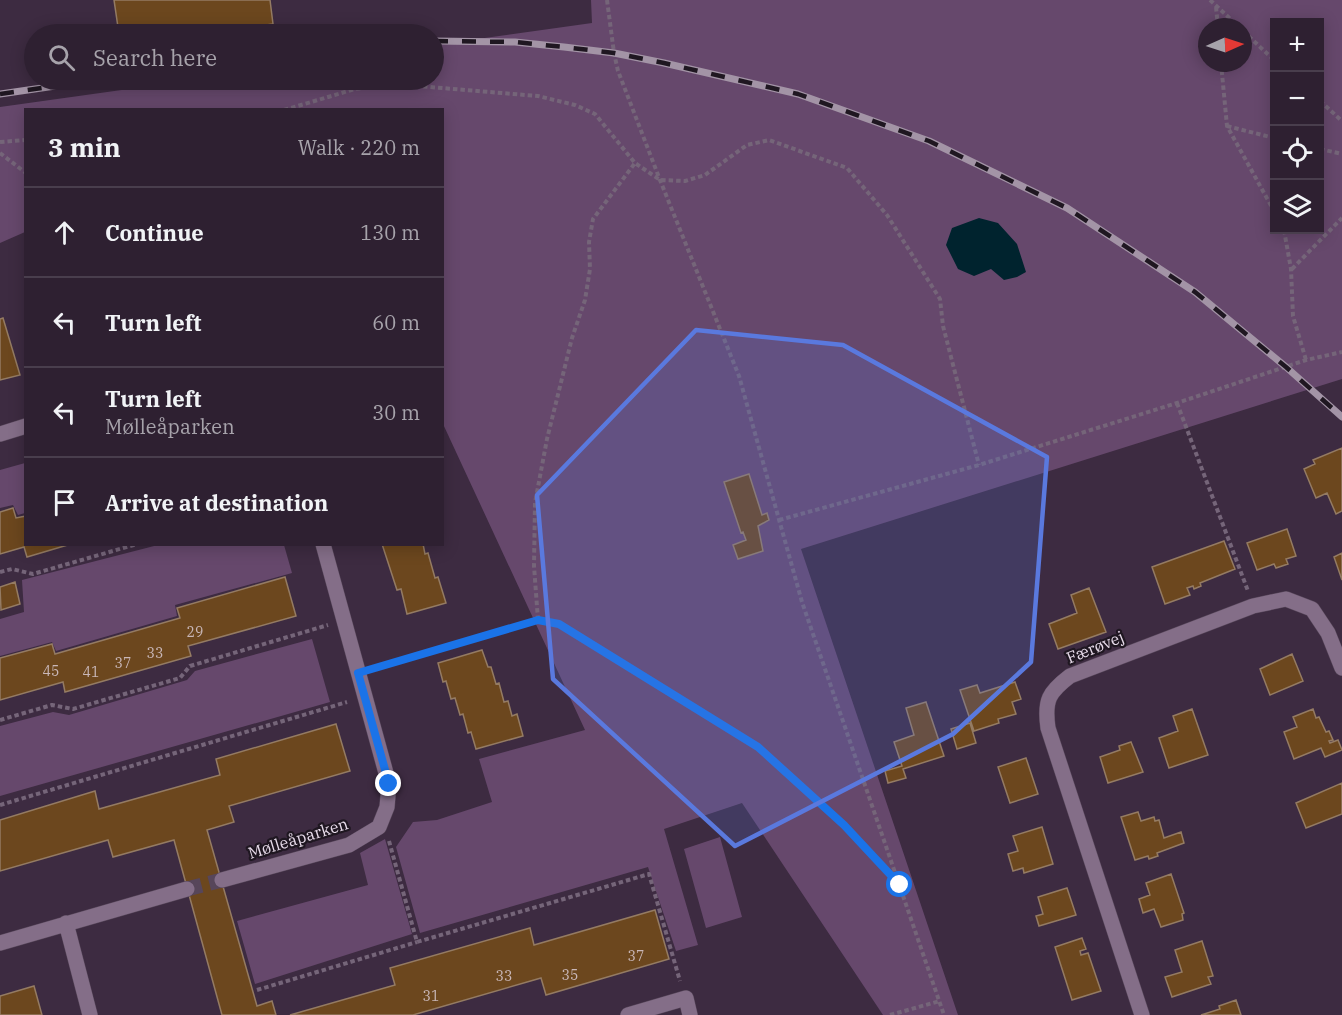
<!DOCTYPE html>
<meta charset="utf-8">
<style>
body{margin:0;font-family:"IBM Plex Serif",serif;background:#362839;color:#f1f3f6}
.controls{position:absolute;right:18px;top:18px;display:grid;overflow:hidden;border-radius:0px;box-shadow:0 3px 15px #0003}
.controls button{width:54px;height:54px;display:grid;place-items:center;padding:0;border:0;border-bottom:2px solid #493e4d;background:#2e2031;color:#f1f3f6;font:30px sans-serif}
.compass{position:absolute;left:1198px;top:18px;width:54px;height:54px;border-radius:50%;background:#2e2031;box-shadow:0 3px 15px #0003;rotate:87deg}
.stop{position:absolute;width:18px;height:18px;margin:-14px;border:4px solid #1a73e8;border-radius:50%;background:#fff}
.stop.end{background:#1a73e8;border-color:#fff;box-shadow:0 2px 6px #0008}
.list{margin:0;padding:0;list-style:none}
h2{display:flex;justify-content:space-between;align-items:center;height:78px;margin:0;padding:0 24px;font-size:26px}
h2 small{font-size:20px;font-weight:400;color:#a7a3ab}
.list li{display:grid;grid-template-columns:39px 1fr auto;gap:18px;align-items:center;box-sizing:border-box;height:90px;padding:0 24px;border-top:2px solid #493e4d}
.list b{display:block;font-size:22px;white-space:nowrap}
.list p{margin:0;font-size:20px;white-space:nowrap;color:#a7a3ab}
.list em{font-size:20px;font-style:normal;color:#a7a3ab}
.icon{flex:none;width:33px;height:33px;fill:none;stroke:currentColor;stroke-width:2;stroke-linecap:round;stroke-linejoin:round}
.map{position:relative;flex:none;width:1342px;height:1015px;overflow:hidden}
.search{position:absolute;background:#2e2031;box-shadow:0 3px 15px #0003;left:24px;top:24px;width:420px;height:66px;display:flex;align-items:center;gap:15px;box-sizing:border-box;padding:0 21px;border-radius:33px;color:#a7a3ab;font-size:22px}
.panel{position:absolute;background:#2e2031;box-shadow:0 3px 15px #0003;left:24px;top:108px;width:420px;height:438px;border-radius:0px}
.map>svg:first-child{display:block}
.green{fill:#66486c;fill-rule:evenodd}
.water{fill:#00232e}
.building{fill:#6c471e;stroke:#947b63;stroke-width:1.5}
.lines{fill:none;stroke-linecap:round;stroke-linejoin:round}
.minor-tunnel{stroke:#57465a;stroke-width:15;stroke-dasharray:15 8;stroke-linecap:butt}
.minor-casing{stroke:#57475a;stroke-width:16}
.path{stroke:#756579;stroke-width:4;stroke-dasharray:4.5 3;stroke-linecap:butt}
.minor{stroke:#846e88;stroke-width:15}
.rail-casing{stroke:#a394a6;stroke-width:7}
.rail{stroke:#1f1721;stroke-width:4.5;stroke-dasharray:14;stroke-linecap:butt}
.route{stroke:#1a73e8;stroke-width:8}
.marked{fill:#5a79de;fill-opacity:0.2;stroke:#5a79de;stroke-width:4.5;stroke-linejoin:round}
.labels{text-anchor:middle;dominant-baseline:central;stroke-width:4.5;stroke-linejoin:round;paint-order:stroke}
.number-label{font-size:14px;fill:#c9b7b8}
.street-label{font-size:16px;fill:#e8dceb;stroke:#1f1721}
</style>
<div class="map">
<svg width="1342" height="1015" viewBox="0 0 1342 1015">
<rect width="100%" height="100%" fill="#3d2b41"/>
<!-- green -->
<path class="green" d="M591,0h751v379l-541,170 157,466h-75l-141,-212 -78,26 34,116 -22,6 -28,-84 -228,66 -24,-86 17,-25 24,-2 55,-18 -13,-43 106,-29 -142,-306 -1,-314h-416l-1,122 -25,11v-136l193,-27h241v-35l158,-22zM1274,22h46v208h-46zM1207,27h36v36h-36z
M25,463v50l-7,2 -5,-10 -13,3v-38z
M158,545h126l8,28 -117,32 2,11 -121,35 -4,-9 -52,14v-37l24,-7 -2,-32z
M312,639l18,63 -330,94v-70l53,-14 16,3 118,-35 8,-9z
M720,837l22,80 -36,11 -22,-79z
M385,839l27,95 -157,50 -18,-63 131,-36 -8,-32z"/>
<!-- water -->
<path class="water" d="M979,218l19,5 19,21 9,28 -9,5 -13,3 -13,-11 -17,7 -16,-7 -12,-24 6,-17z"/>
<!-- building -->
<path class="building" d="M114,0h156l3,24 -72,10h-82z
M3,318l17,57 -20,5v-61z
M1342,448v63l-6,3 -9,-21 -11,5 -12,-29 11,-5 -2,-4z
M749,474l13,41 5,-2 2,7 -11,6 5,25 -25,8 -5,-14 13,-5 -3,-8 -2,1 -17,-51z
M13,508l3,10 10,-2v28h45l-44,13 -3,-10 -24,7v-42z
M1287,529l9,27 -10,3 2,5 -12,4 -2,-4 -17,6 -10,-27z
M1224,541l11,28 -35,14 1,3 -7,3 -1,-3 -6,2 3,7 -25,9 -13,-37z
M382,544h41l2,10 3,-1 7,25 3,-1 8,26 -39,11 -6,-25 -4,1z
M1342,553v27l-8,-23z
M285,577l11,39 -108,30 3,10 -126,36 -2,-10 -63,18v-42l52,-14 3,10 125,-36 -3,-10z
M15,582l5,22 -19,6 -1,-23z
M1089,588l17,44 -48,17 -9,-25 28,-11 -6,-18z
M482,650l6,17h3l5,17 3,-1 5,19 4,-1 4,15 5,-2 6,22 -47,13 -5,-17 -3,1 -5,-19 -3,1 -5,-17 -4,1 -5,-18 -3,1 -5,-19z
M1292,654l11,27 -33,14 -10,-26z
M1015,682l6,17 -9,3 4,12 -18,5 1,4 -25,8 -14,-41 17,-5 3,8z
M926,702l18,54 -41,13 3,9 -18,5 -3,-12 17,-5 -8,-24 20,-7 -8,-27z
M1192,709l16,46 -39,13 -10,-30 19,-7 -5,-15z
M1313,709l3,9 3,-1 7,15 3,-1 4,9 -4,1 1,2 8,-3 4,10 -17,7 -4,-9 -27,11 -10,-27 13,-5 -4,-10z
M970,723l6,20 -19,6 -6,-20z
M336,724l14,47 -121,35 5,16 -27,8 50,176 15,-5 4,14h-54l-48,-175 -61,17 -5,-17 -108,31v-51l95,-29 4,18 121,-34 -4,-16z
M1131,742l12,30 -35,11 -8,-26 20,-7 -1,-4z
M1026,758l12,36 -28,9 -12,-36z
M1342,783v31l-36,14 -10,-25z
M1138,812l3,9 13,-4 1,4 4,-1 5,18 17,-6 3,11 -27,10 1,3 -9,3 -1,-3 -13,4 -14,-43z
M1042,827l11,37 -29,9 -1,-5 -10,3 -5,-17 10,-3 -5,-15z
M1171,874l13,39 -2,1 1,6 -22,7 -7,-18 -11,4 -4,-14 11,-4 -4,-12z
M1067,888l9,27 -37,11 -3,-10 7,-2 -5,-17z
M655,910l14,49 -123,36 -5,-17 -128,37h-123l105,-30 -5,-17 140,-40 4,17z
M1082,938l4,11 -6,2 1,4 7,-2 13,38 -29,9 -17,-53z
M1202,941l11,35 -5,1 3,7 -39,13 -7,-20 17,-5 -7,-22z
M34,986l8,29h-42v-19z
M1236,1000l5,15h-40l19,-6 -1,-3z"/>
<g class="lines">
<!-- minor-tunnel -->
<path class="minor-tunnel" d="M187,889l35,-9"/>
<defs>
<path id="minor" d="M0,434l26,-8
M222,880l127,-35 30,-18 8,-20 2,-23 -66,-240
M66,923l24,92
M0,943l187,-54
M628,1015l58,-17 4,17
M1142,1015l-94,-287c-4,-28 1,-36 22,-52l183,-70 33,-7 26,10 16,24 14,35"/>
</defs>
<!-- minor casing -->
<use href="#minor" class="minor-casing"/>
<!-- path -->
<path class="path" d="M607,0l7,53 4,18 42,109 79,196 63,226 142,413
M1210,0l29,27
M1216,7l2,20
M1243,31l31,29
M1221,63l6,63 47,85
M1320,101l22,20
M284,110l71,-21 38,-5 145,12 37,9 20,9 40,49 25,17 25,1 20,-6 42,-30 22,-5 78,28 40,47 53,84 3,27 36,139
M1227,126l47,12
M0,142l26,-2
M1320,149l22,5
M0,153l26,20
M1284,230l7,39 2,47 13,44
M1292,269l50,-51
M1177,403l71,188
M779,520l200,-55 198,-62 129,-43 36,-8
M0,572l12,-3 21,5 104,-30
M538,620l-4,-54 1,-63 12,-64 25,-101 13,-38 5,-31 -1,-27 4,-23 42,-56
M375,668l163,-48 21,4 199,123 86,78 53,57
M0,720l52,-15 21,4 107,-31 10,-12 138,-41
M0,805l347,-103
M389,841l28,101 232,-68 31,107
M257,990l160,-48
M890,1015l50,-14"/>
<!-- minor -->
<use href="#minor" class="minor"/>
<defs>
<path id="rail" d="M434,41l81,1 49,5 50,6 50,10 134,31 131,47 138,67 128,84 91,75 56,50
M0,94l97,-14"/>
</defs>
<!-- rail casing -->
<use href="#rail" class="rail-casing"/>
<!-- rail -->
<use href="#rail" class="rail"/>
</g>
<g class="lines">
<!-- route -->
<path class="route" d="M389,784l-31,-111 180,-53 21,4 199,123 86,78 56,60"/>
</g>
<!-- marked area -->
<path class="marked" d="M696,330l147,15 204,112 -16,205 -78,72 -218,112 -182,-167 -16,-184z"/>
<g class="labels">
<!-- number labels -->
<g class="number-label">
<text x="195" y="632">29</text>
<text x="155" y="653">33</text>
<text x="123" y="663">37</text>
<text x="51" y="671">45</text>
<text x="91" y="672">41</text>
<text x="636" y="956">37</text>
<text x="570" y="975">35</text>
<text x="504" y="976">33</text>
<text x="431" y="996">31</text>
</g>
<!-- street labels -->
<g class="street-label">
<text transform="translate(1095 647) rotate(-22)">Færøvej</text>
<text transform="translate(298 838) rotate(-17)">Mølleåparken</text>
</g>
</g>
</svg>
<div class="controls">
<button>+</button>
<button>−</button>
<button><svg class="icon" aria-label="locate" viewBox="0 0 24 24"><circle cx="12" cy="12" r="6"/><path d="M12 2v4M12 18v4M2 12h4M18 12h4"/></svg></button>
<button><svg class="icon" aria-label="layers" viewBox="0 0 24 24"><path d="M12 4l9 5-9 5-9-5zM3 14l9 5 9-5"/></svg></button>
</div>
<svg class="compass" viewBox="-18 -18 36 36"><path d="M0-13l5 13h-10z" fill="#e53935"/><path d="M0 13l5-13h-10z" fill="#a7a3ab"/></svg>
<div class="stop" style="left:900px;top:885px"></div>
<div class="stop end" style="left:389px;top:784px"></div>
<div class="search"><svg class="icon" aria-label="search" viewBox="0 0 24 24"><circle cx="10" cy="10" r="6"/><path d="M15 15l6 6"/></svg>Search here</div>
<section class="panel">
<h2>3 min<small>Walk · 220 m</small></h2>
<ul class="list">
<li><svg class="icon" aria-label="ahead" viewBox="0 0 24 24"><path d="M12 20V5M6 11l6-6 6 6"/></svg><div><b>Continue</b></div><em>130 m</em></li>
<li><svg class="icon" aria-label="left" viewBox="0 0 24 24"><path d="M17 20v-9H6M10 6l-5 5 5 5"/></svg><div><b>Turn left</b></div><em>60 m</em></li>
<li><svg class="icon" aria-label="left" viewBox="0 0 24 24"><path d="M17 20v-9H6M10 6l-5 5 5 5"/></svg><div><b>Turn left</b><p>Mølleåparken</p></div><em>30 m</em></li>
<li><svg class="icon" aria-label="arrive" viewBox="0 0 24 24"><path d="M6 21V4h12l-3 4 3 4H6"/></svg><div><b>Arrive at destination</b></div></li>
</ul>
</section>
</div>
